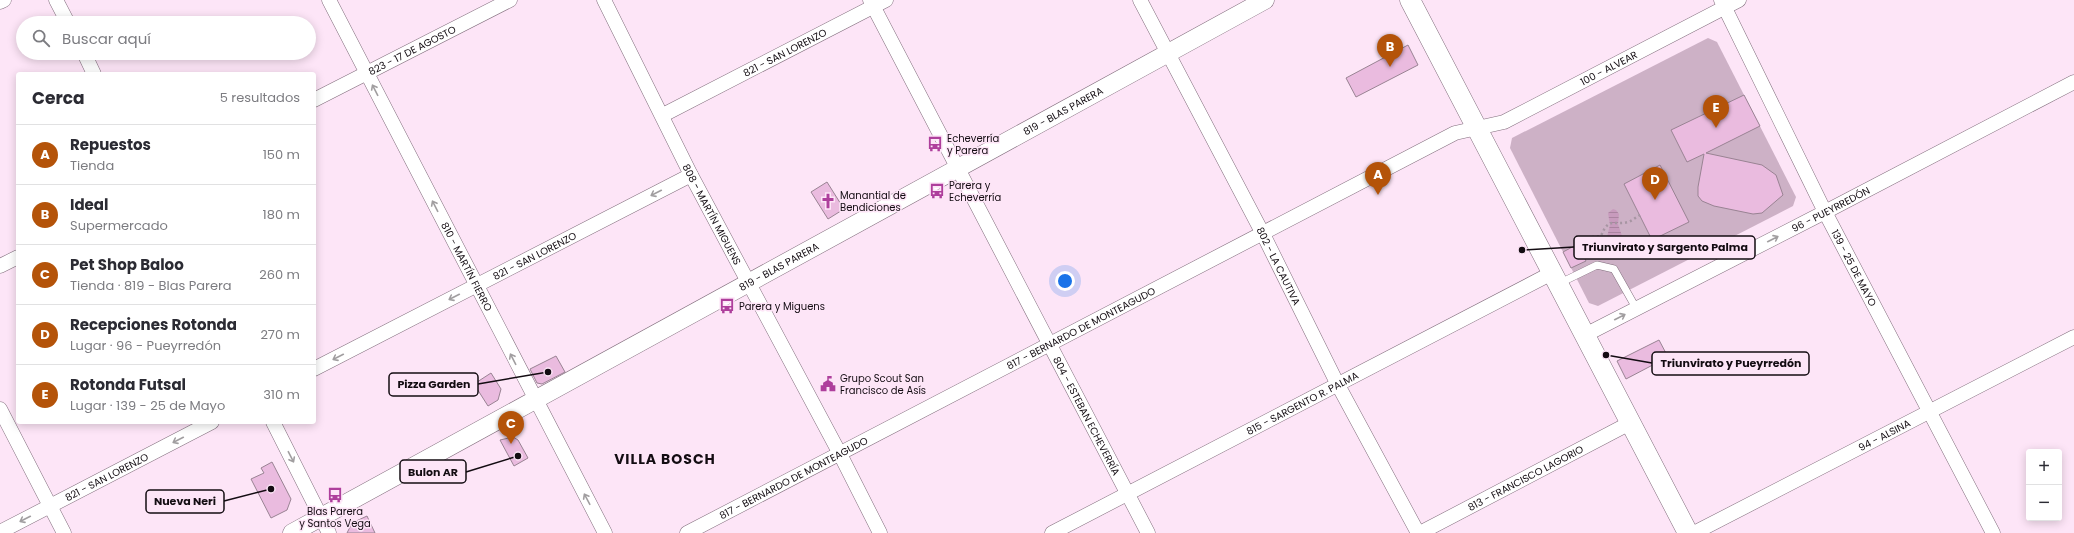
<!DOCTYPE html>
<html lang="es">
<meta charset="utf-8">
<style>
body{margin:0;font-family:Poppins,sans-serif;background:#f7f7f7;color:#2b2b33}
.controls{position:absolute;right:12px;bottom:12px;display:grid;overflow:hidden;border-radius:4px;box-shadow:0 2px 10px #0003}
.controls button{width:36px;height:36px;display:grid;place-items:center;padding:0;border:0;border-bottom:1px solid #e1e1e2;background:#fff;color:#2b2b33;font:20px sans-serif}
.you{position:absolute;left:1065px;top:281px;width:14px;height:14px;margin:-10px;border:3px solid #fff;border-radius:50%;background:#1a73e8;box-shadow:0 0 0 6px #1a73e833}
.badge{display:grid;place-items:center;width:26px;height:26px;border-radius:50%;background:#b45309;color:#fff;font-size:13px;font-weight:700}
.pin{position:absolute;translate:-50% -33px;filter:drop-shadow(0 1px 2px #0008)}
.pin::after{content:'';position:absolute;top:21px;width:14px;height:12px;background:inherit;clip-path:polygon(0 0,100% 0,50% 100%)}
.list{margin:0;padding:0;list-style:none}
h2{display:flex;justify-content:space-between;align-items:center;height:52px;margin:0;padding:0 16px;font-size:17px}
h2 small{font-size:13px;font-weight:400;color:#7c7c81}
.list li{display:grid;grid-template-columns:26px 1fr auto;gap:12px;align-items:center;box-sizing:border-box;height:60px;padding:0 16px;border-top:1px solid #e1e1e2}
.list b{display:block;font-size:15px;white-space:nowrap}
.list p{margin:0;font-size:13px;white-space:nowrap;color:#7c7c81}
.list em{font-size:13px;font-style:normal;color:#7c7c81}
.icon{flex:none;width:22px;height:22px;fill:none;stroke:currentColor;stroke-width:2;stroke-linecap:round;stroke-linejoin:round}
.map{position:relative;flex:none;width:2074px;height:533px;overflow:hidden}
.search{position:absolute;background:#fff;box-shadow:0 2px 10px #0003;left:16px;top:16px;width:300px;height:44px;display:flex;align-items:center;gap:10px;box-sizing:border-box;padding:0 14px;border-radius:22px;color:#7c7c81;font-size:15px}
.panel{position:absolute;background:#fff;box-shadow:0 2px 10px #0003;left:16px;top:72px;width:300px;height:352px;border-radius:4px}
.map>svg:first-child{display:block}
.pitch{fill:#cdb1c6}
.water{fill:url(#water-rules)}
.building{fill:#eabbdf;stroke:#998393}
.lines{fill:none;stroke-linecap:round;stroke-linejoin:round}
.service-casing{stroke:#826e7d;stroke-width:8}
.minor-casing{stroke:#826e7d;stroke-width:15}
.tertiary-casing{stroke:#826e7d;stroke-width:19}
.secondary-casing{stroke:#826e7d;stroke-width:21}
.path{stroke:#a695a2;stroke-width:2.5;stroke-dasharray:2 3;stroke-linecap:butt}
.service{stroke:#fff;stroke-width:7}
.minor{stroke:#fff;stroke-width:14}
.tertiary{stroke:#fff;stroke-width:18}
.secondary{stroke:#fff;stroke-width:20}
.oneway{stroke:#a19ea0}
.labels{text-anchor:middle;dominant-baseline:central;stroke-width:3;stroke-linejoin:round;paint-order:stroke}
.street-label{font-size:10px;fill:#130c12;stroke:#fde5f7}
.poi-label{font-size:10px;fill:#130c12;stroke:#fde5f7;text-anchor:start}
.district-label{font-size:14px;font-weight:bold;letter-spacing:1px;fill:#130c12;stroke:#fde5f7}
.leader{fill:none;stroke:#130c12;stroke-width:1.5}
.callout-dot{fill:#130c12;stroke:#fde5f7;stroke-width:1.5}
.callout{fill:#fde5f7;stroke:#130c12;stroke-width:1.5}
.callout-label{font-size:11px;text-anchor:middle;font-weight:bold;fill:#130c12}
</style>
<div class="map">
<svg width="2074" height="533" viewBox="0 0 2074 533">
<defs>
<pattern id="water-rules" width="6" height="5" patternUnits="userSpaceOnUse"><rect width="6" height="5" fill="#c89bbd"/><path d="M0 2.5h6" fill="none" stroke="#ab84a1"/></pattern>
</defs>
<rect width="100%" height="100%" fill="#fde5f7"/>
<!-- pitch -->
<path class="pitch" d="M1708,38l9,4 79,155 -3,9 -195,100 -9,-3 -79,-155 2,-10z"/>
<!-- water -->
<path class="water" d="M1613,209l3,1 3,4 -1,10 6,18 -1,3c-6,3 -12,1 -17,-4l4,-16 -2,-12z"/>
<!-- building -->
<path class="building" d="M1408,45l10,20 -62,32 -10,-19z
M1744,95l16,31 -54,27 56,12 14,10 7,20 -21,18 -9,1 -39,-8 -12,-5 -4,-5v-9l6,-33 -17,8 -16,-32z
M1660,165l29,57 -37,18 -28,-56z
M827,182l17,27 -16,10 -17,-27z
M1578,244l8,17 -15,7 -8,-16z
M1659,340l9,17 -42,22 -9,-18z
M556,356l9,16 -23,12 -5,-1 -7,-14z
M491,373l10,16 -3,11 -10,6 -14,-22z
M513,437l5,3 10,18 -14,8 -14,-26z
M272,462l19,37 -4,11 -16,8 -20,-39 13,-6 -3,-5z
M367,516l8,17h-28l5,-10z"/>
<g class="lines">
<defs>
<path id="service" d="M1558,284l39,-19 17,4 22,39"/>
<g id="minor">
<path d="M56,0l12,23"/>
<path id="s1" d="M329,0l276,533"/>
<path id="s2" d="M604,0l87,175 149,279 40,79"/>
<path id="s3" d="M870,0l278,533"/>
<path id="s4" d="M1140,0l123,234 75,151 80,148"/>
<path id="s5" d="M1721,0l104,212 168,321"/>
<path d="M0,2l4,-2"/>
<path d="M84,53l10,21"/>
<path id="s6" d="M314,100l196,-100"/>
<path id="s7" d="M663,115l223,-115"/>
<path d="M0,266l18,-9"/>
<path id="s8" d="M1585,335l240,-123 249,-130"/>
<path id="s9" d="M314,369l377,-194"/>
<path d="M0,409l64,124"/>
<path d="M273,422l56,111"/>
<path id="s10" d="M0,532l212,-110"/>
<path id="s11" d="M687,533l768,-400 49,-11 235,-122"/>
<path id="s12" d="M1052,533l500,-260"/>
<path id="s13" d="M1420,533l210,-110"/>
<path id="s14" d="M1694,533l380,-196"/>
</g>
<g id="tertiary">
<path id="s15" d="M292,533l973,-533"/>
</g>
<path id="secondary" d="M1410,0l278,533"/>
</defs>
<!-- service casing -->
<use href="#service" class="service-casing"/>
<!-- minor casing -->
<use href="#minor" class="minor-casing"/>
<!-- tertiary casing -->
<use href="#tertiary" class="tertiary-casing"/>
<!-- secondary casing -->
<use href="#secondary" class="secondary-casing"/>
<!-- path -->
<path class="path" d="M1592,237l9,-1c8,-20 13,-10 27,-14 4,-1 8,-5 12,-7"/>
<!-- service -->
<use href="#service" class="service"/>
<!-- minor -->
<use href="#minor" class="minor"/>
<!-- tertiary -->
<use href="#tertiary" class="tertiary"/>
<!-- secondary -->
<use href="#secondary" class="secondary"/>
</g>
<!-- one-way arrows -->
<defs><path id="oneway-shaft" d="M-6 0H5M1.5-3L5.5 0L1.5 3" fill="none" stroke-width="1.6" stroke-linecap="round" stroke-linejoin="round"/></defs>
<g class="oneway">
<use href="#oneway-shaft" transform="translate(375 90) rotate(-117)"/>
<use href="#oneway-shaft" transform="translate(656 193) rotate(153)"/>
<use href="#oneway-shaft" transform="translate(435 206) rotate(-117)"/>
<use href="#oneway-shaft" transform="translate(1773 239) rotate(-27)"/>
<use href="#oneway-shaft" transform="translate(454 297) rotate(153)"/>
<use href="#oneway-shaft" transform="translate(1620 317) rotate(-27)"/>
<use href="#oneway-shaft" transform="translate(338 357) rotate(153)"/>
<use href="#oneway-shaft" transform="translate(513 359) rotate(-117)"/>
<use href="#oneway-shaft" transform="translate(178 440) rotate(153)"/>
<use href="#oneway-shaft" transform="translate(291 457) rotate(63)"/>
<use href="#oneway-shaft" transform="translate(587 499) rotate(-118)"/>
<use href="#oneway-shaft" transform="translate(25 519) rotate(153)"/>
</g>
<!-- icons -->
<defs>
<symbol id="bus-bare" viewBox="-9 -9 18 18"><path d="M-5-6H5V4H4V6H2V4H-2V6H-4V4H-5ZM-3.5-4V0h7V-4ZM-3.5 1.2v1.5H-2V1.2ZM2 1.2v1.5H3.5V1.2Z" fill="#ae3f9c" stroke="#fde5f7" stroke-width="2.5" paint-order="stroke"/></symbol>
<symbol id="church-bare" viewBox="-9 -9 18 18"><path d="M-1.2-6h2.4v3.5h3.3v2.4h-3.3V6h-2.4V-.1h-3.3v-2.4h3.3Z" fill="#ae3f9c" stroke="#fde5f7" stroke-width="2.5" paint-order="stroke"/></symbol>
<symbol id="civic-bare" viewBox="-9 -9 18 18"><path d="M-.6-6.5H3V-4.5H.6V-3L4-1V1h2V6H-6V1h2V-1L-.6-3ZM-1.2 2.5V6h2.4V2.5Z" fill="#ae3f9c" stroke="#fde5f7" stroke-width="2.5" paint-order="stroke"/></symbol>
</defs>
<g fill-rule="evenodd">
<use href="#bus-bare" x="924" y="133" width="22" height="22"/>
<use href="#bus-bare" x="926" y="180" width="22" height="22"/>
<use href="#church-bare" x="817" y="190" width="22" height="22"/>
<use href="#bus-bare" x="716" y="295" width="22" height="22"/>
<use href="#civic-bare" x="817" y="373" width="22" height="22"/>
<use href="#bus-bare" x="324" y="484" width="22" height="22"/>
</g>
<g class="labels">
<!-- street labels -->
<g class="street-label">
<text stroke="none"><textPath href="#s6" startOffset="110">823 - 17 DE AGOSTO</textPath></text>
<text stroke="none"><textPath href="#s7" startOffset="137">821 - SAN LORENZO</textPath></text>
<text stroke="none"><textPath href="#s11" startOffset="1034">100 - ALVEAR</textPath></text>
<text stroke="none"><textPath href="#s15" startOffset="879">819 - BLAS PARERA</textPath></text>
<text stroke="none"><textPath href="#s8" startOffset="276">96 - PUEYRREDÓN</textPath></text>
<text stroke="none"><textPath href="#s2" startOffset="240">808 - MARTÍN MIGUENS</textPath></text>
<text stroke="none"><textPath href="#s9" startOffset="248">821 - SAN LORENZO</textPath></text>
<text stroke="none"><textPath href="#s4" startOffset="300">802 - LA CAUTIVA</textPath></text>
<text stroke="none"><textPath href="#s1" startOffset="300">810 - MARTÍN FIERRO</textPath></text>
<text stroke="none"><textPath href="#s15" startOffset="555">819 - BLAS PARERA</textPath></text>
<text stroke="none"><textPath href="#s5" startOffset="299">139 - 25 DE MAYO</textPath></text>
<text stroke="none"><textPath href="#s11" startOffset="444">817 - BERNARDO DE MONTEAGUDO</textPath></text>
<text stroke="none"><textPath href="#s12" startOffset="282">815 - SARGENTO R. PALMA</textPath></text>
<text stroke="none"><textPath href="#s3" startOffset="469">804 - ESTEBAN ECHEVERRÍA</textPath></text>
<text stroke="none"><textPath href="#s14" startOffset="214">94 - ALSINA</textPath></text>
<text stroke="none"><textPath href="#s10" startOffset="120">821 - SAN LORENZO</textPath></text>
<text stroke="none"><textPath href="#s11" startOffset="120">817 - BERNARDO DE MONTEAGUDO</textPath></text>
<text stroke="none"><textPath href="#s13" startOffset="119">813 - FRANCISCO LAGORIO</textPath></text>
</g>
<!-- poi labels -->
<g class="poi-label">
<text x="947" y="138">Echeverría<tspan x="947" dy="12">y Parera</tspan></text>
<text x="949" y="185">Parera y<tspan x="949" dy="12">Echeverría</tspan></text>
<text x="840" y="195">Manantial de<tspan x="840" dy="12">Bendiciones</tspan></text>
<text x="739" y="306">Parera y Miguens</text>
<text x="840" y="378">Grupo Scout San<tspan x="840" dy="12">Francisco de Asís</tspan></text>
<text x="335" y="511" text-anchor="middle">Blas Parera<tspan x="335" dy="12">y Santos Vega</tspan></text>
</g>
<!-- district labels -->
<g class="district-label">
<text x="665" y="459">VILLA BOSCH</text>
</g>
</g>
<!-- callouts -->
<path class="leader" d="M1522 250L1574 247M1606 355L1652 363M548 372L478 384M518 456L466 472M271 489L224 501"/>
<g class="callout-dot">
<circle cx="1522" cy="250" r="4"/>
<circle cx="1606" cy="355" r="4"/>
<circle cx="548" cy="372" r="4"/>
<circle cx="518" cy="456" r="4"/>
<circle cx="271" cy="489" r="4"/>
</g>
<g class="callout">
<rect x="1574" y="236" width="181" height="23" rx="4"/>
<rect x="1652" y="352" width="157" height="23" rx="4"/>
<rect x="389" y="373" width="89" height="23" rx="4"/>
<rect x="400" y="460" width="66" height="23" rx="4"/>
<rect x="146" y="490" width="78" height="23" rx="4"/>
</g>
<g class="callout-label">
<text x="1665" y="251">Triunvirato y Sargento Palma</text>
<text x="1731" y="367">Triunvirato y Pueyrredón</text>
<text x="434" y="388">Pizza Garden</text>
<text x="433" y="476">Bulon AR</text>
<text x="185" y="505">Nueva Neri</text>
</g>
</svg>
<div class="controls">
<button>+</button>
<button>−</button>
</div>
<div class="you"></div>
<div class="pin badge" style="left:1378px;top:195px">A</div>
<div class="pin badge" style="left:1390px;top:67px">B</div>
<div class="pin badge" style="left:511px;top:444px">C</div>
<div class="pin badge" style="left:1655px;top:200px">D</div>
<div class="pin badge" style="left:1716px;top:128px">E</div>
<div class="search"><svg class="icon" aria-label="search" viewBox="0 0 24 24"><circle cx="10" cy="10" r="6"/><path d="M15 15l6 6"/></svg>Buscar aquí</div>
<section class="panel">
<h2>Cerca<small>5 resultados</small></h2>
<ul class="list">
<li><span class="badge">A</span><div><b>Repuestos</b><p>Tienda</p></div><em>150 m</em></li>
<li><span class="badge">B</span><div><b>Ideal</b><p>Supermercado</p></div><em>180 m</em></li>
<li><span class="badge">C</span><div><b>Pet Shop Baloo</b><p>Tienda · 819 - Blas Parera</p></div><em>260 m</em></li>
<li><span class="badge">D</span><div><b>Recepciones Rotonda</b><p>Lugar · 96 - Pueyrredón</p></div><em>270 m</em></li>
<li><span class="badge">E</span><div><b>Rotonda Futsal</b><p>Lugar · 139 - 25 de Mayo</p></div><em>310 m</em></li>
</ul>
</section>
</div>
